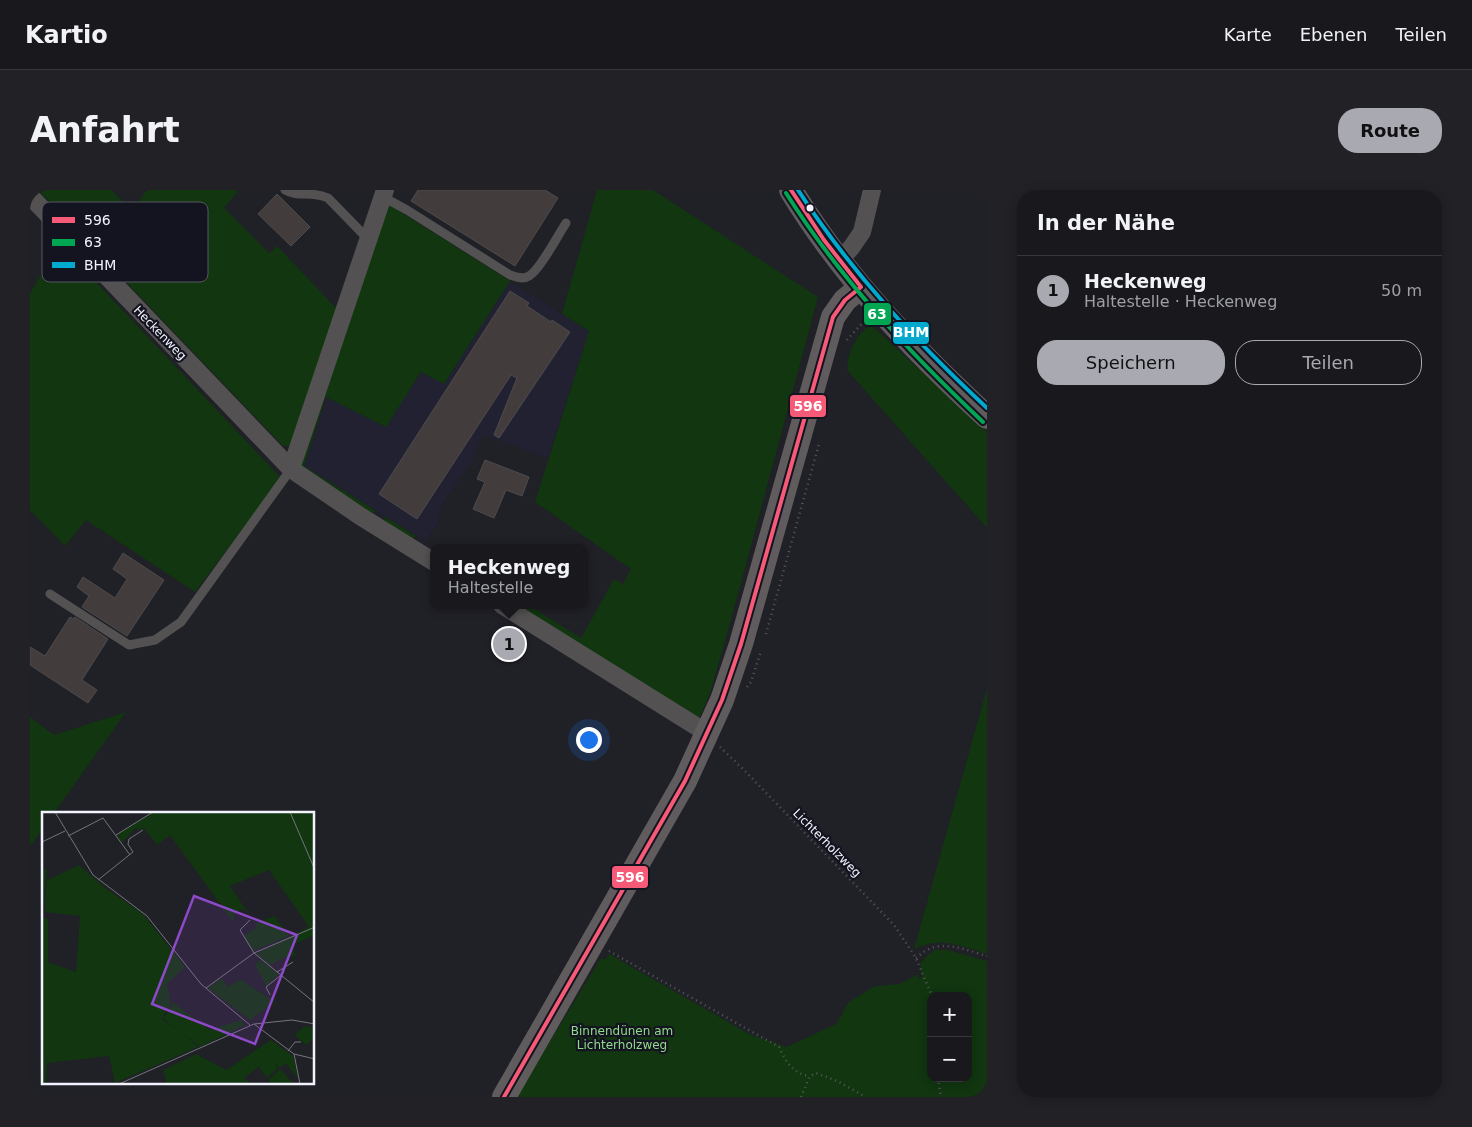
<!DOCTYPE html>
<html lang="de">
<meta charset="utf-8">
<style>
body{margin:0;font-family:"DejaVu Sans",sans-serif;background:#212126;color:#f1f3f6}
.controls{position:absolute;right:15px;bottom:15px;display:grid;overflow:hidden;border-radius:10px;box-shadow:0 2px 12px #0003}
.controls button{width:45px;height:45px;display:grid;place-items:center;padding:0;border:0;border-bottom:1px solid #36373b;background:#18181d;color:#f1f3f6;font:25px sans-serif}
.you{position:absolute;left:558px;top:549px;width:18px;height:18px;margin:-12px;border:4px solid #fff;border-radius:50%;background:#1a73e8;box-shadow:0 0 0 8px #1a73e833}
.badge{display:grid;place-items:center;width:32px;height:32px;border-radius:50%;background:#a8a9b1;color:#111;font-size:16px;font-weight:700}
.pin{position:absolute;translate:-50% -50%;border:2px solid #fff;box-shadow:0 1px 5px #0006}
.popup{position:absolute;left:400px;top:354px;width:158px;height:65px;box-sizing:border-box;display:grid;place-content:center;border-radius:10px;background:#18181d;filter:drop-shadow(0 1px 4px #0005);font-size:16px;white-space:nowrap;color:#9fa0a4}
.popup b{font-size:19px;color:#f1f3f6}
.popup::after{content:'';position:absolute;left:50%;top:100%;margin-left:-10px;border:10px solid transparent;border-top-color:#18181d}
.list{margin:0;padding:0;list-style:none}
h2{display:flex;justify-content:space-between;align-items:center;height:65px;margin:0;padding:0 20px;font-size:21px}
h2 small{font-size:16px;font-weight:400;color:#9fa0a4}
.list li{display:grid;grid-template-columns:32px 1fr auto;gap:15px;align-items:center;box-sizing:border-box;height:70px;padding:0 20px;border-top:1px solid #36373b}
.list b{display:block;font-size:19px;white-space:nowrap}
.list p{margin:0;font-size:16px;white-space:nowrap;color:#9fa0a4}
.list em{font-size:16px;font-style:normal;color:#9fa0a4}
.actions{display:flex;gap:10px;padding:15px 20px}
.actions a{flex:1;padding:11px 0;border:1px solid #a8a9b1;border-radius:20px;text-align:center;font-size:18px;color:#a8a9b1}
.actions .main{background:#a8a9b1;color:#111}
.map{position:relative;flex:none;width:957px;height:907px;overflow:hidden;border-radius:20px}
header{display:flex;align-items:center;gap:30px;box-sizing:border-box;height:70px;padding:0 25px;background:#18181d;border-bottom:1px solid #36373b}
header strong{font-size:24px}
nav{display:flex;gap:28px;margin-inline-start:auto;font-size:18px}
.intro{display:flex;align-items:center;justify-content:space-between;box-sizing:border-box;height:120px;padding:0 30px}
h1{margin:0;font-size:35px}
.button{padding:12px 22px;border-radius:20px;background:#a8a9b1;color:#111;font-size:18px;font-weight:700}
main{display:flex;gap:30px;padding:0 30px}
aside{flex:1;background:#18181d;border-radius:20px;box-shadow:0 2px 12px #0003}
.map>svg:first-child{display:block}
.built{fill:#212131}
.green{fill:#113610;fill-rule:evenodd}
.building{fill:#423d3c;stroke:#4e4b4d}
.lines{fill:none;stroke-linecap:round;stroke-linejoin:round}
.path{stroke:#585759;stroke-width:2.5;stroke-dasharray:1 4;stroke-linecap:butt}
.lane{stroke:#535152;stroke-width:9}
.street{stroke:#535152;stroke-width:18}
.secondary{stroke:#605c5e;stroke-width:24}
.bus-1-casing{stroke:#141320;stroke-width:8}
.bus-2-casing{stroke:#141320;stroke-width:8}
.bus-3-casing{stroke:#141320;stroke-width:8}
.bus-1{stroke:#f75a77;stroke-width:4}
.bus-2{stroke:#00a651;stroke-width:4}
.bus-3{stroke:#00a9ce;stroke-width:4}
.bus-dot{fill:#f2f3fc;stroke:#141320;stroke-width:2}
.labels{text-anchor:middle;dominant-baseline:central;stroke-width:4.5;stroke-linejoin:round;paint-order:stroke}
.street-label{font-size:12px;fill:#f2f3fc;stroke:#141320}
.park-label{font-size:12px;fill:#90dc89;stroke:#141320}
.inset-road{fill:none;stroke:#74747c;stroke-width:1}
.view{fill:#8d4ac8;fill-opacity:0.15;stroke:#8d4ac8;stroke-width:2.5}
.inset-edge{fill:none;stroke:#f2f3fc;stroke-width:2.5}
.key{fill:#141320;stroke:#575662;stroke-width:1}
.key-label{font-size:14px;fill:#f2f3fc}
.line-badge{stroke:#141320;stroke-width:2}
.badge-label{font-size:14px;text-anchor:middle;font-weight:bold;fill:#fff}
</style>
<header>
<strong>Kartio</strong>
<nav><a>Karte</a><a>Ebenen</a><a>Teilen</a></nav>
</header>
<div class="intro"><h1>Anfahrt</h1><a class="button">Route</a></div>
<main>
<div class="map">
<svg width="957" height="907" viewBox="0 0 957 907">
<rect width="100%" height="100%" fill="#202027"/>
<!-- built -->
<path class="built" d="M480,91l79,50 -41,127 -65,-23 -12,28 -30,42 -3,18 -13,18 -121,-75 23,-69 59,30 36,-56 22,13z"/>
<!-- green -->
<path class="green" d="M8,0h73l21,20 15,-20h90l1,1 -14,17 45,45 8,-7 61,64 -45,136h-10z
M567,0h56l165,107 -90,334 -18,62 -10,24 -7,-1 -171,-106v-5h6l53,33 33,-59 9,5 8,-15 -96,-67 54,-171 -27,-17z
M361,16l119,75 -66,103 -23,-12 -35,55 -60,-30 -22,69 72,45 -8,4 -70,-52 86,-256z
M30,54l221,234 -86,114 -109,-72 -21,26 -35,-36v-217z
M840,134l117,108v96l-140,-158c1,-20 8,-32 23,-46z
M354,326l32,20 -7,5 -22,-14z
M957,498v266c-25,-8 -48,-18 -73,-5z
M96,522l-72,101h-10v14l-14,20v-130l24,18z
M905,760h13l39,11v136h-471l85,-139 4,2 4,-6 140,80 38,13 49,-23 13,-22 26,-16 25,-2 18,-10 1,6 3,-3 -2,-14 9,-9zM901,806h37v82h-37z"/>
<!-- building -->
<path class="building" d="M388,0h127l13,8 -43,68 -104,-65z
M247,4l33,33 -19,19 -33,-32z
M480,101l19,12 -2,3 24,16 1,-2 18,12 -71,106 -5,-3 23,-57 -6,-3 -94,144 -38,-25z
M455,270l44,17 -7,19 -16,-6 -12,28 -21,-9 12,-27 -8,-3z
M93,363l41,27 -37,56 -45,-29 7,-11 -12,-9 6,-10 32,21 12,-19 -14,-10z
M40,427l4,2 1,-2 33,22 -26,41 15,10 -9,13 -58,-38v-18l15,9z"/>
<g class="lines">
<!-- path -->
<path class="path" d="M817,150l18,-20
M736,444l53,-190
M717,497l4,-5 10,-31
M690,557l23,22 151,156 22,33 16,38
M579,761l170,96c7,15 14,27 31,29
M886,768c4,-3 8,-7 13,-9 17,-8 41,2 58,7
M908,888l3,19
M771,907l9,-21 6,-3 21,8 29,16"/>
<!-- lane -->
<path class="lane" d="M255,0c13,8 26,0 43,8l40,41
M353,7l24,13 103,65c6,2 13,5 19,1 11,-6 29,-41 37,-53
M20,404l79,51 26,-5 26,-18 110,-153"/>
<!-- street -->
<path class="street" d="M0,6l261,273 69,47 74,46
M809,71l12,-13 11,-16 10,-42
M261,279l94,-279
M472,415l205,128"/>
<!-- secondary -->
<path class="secondary" d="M761,0c52,86 122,159 196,227
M474,907l181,-316 37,-81 19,-56 92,-327 12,-17 16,-13"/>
<defs>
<path id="bus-1" d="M474,907l181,-316 37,-81 19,-56 92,-327 12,-17 16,-13 -37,-47 -33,-50"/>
<path id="bus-2" d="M756,3c55,87 122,158 197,229"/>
<path id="bus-3" d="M768,0c53,82 118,152 189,218"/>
</defs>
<!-- bus-1 casing -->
<use href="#bus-1" class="bus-1-casing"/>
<!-- bus-2 casing -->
<use href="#bus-2" class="bus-2-casing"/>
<!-- bus-3 casing -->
<use href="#bus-3" class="bus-3-casing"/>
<!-- bus-1 -->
<use href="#bus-1" class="bus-1"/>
<!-- bus-2 -->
<use href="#bus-2" class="bus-2"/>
<!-- bus-3 -->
<use href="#bus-3" class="bus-3"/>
</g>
<!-- markers -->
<circle class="bus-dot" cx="780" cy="18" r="4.5"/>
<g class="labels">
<!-- street labels -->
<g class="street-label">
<text transform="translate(130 143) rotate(46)">Heckenweg</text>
<text transform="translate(797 653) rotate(45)">Lichterholzweg</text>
</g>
<!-- park labels -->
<g class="park-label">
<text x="592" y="841">Binnendünen am<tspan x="592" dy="14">Lichterholzweg</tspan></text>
</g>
</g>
<!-- overview -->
<g transform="translate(12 622)">
<rect width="272" height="272" fill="#202027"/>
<path d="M112,0h160v128l-2,-4 -21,10 5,10 -10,1 -16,8 -14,-11 53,-27 -40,-57 -39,16 18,27 -6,-4 -8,5v9l-64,-88 -13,10 -13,-17 -5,3 -3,-4 -14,16 -5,-8zM37,53l25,22 39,27 42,53 -18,17 4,21 -9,13 1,2 13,9 -13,-11 9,-11v-5l38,28 31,-10 4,5 -45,22 -17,-14 15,14 -83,36 -6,-27 -62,7 -1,21h-4v-215h5l-4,36v12l5,2v43l28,10 4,-56 -35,-4v-14l2,-18zM232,104l15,20 -36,15 -9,-15 13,-9 -2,-3zM218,148l19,14 -13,12 -11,-21zM180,166l6,9 12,-8 35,23 -25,18 -42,-32zM263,214l9,2v10l-8,7 -11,-10zM229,228l22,16 5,23 -12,-16 -6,5 -8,-7 6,7 -11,10 -8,-10 3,-4 -18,14 7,6h-84l-4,-14 33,-16 30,16zM238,257l14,15h-22l-4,-4z" fill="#113610"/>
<path class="inset-road" d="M13,0l38,63 54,41 54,68 49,41M248,0l25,58M74,23l37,-23M26,24l35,-18 27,37M0,30l23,-11M56,68l35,-28 -5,-8 1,-5 14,-9M208,108l-10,10 14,23 61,50M235,160l16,-10M164,176l48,-35 61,-26M228,183l-4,-8 15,-12M212,212l40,30 21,5M246,239l7,-9h6M252,242l6,30M77,272l135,-60 38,-4 23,4"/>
<path class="view" d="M152,84l103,39 -42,109 -103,-40z"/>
<rect width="272" height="272" class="inset-edge"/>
</g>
<!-- legend -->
<rect x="12" y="12" width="166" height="80" rx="8" class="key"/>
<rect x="22" y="27" width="23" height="6" fill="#f75a77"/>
<rect x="22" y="49" width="23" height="7" fill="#00a651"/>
<rect x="22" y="72" width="23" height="6" fill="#00a9ce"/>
<g class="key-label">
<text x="54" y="35">596</text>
<text x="54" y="57">63</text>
<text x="54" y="80">BHM</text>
</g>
<g class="line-badge">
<rect x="833" y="112" width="29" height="24" rx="5" fill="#00a651"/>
<rect x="862" y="131" width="38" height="24" rx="5" fill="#00a9ce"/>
<rect x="759" y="204" width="38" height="24" rx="5" fill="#f75a77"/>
<rect x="581" y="675" width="38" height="24" rx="5" fill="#f75a77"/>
</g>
<g class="badge-label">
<text x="847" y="129">63</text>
<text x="881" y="147">BHM</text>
<text x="778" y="221">596</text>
<text x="600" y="692">596</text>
</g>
</svg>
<div class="controls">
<button>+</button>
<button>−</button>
</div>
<div class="you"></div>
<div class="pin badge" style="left:479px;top:454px">1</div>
<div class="popup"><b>Heckenweg</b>Haltestelle</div>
</div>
<aside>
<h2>In der Nähe<small></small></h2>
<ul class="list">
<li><span class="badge">1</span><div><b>Heckenweg</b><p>Haltestelle · Heckenweg</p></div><em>50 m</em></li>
</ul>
<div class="actions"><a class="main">Speichern</a><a>Teilen</a></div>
</aside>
</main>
